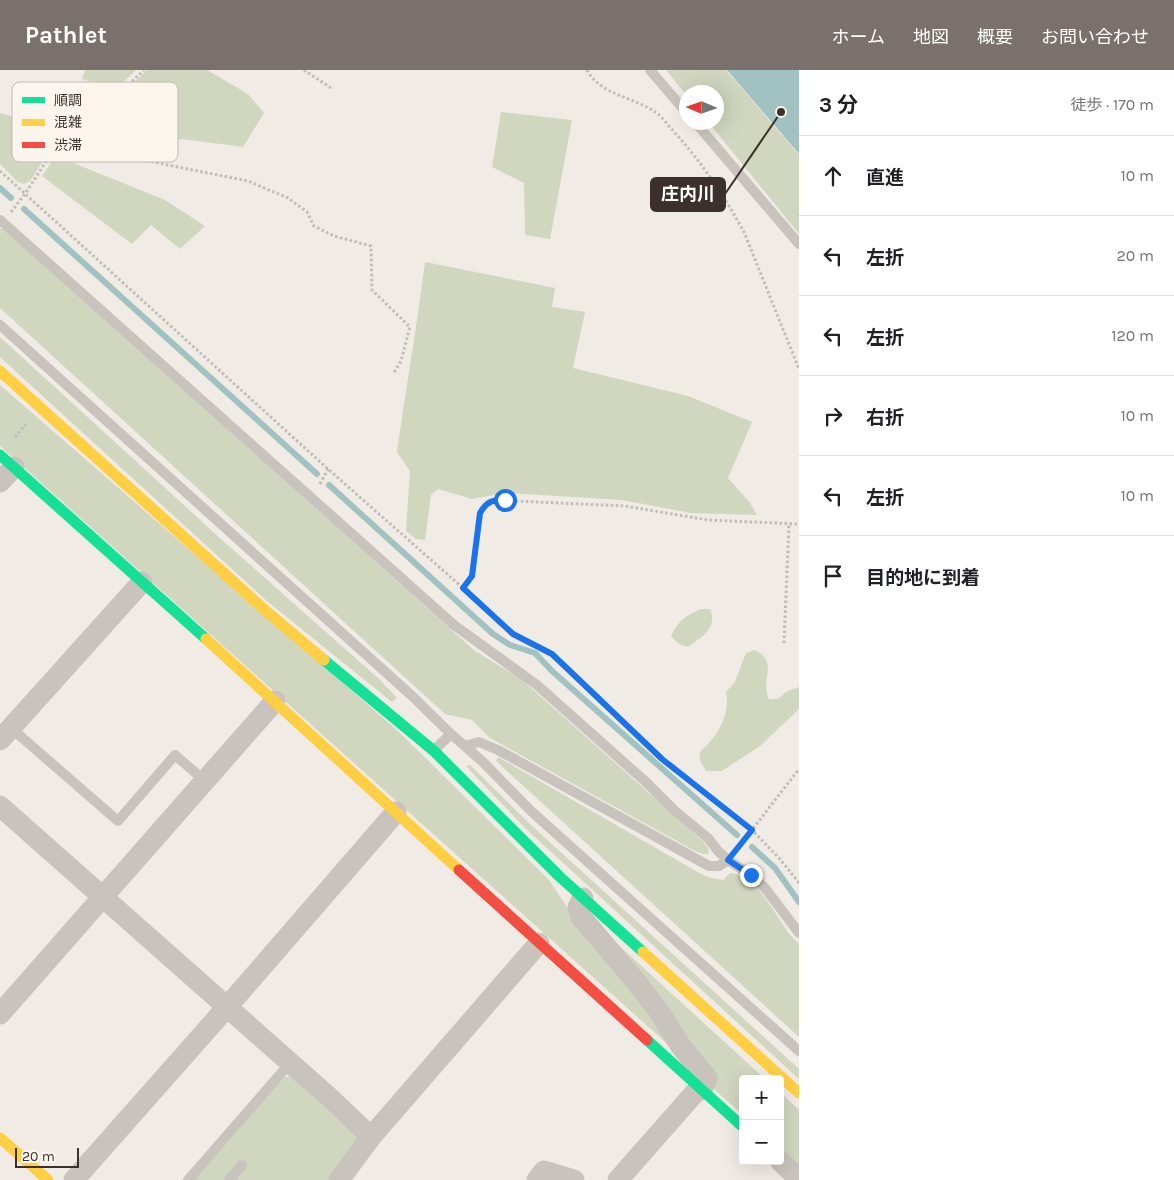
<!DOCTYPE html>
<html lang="ja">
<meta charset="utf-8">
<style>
body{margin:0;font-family:Karla,"Noto Sans JP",sans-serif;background:#f2f2f2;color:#202124}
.controls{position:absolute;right:15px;bottom:15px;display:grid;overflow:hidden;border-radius:5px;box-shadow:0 5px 20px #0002}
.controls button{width:45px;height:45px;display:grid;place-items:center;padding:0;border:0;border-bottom:1px solid #e0e0e0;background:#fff;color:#202124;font:25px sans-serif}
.compass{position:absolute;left:679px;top:15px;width:45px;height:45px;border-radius:50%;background:#fff;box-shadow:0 5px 20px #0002;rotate:272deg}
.scale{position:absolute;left:15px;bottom:12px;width:64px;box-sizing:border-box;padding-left:5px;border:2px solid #3b302b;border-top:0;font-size:14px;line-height:18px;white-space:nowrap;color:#3b302b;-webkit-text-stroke:4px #fbf5ee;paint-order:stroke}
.stop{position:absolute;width:15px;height:15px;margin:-11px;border:4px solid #1a73e8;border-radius:50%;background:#fff}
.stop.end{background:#1a73e8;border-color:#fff;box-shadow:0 1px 5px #0008}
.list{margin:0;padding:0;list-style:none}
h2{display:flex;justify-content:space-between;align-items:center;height:65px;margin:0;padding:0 20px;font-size:21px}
h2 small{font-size:16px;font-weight:400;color:#757577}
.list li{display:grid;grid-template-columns:32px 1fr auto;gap:15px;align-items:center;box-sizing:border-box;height:80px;padding:0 20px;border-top:1px solid #e0e0e0}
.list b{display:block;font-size:19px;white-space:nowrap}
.list em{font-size:16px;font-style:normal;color:#757577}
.icon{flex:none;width:28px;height:28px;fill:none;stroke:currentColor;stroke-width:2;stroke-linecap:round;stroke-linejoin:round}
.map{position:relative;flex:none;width:799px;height:1110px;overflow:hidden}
header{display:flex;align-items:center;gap:30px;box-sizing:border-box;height:70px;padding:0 25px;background:#7a716c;color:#fff}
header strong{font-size:24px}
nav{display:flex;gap:28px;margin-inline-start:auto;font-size:18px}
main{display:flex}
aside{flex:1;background:#fff}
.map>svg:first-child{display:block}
.green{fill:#d1d6bf}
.water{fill:#a1c2c1}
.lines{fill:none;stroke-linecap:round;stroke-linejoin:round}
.stream{stroke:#a1c2c1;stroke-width:6}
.path{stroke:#c2bbb6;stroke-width:3;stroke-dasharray:2.5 2.5;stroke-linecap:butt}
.lane{stroke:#c9c3be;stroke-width:10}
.street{stroke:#c9c3be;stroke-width:21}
.fast{stroke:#16e098;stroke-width:11}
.slow{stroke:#ffcf43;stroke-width:11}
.jam{stroke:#f24e42;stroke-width:11}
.route{stroke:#1a73e8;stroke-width:6}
.key{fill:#fbf5ee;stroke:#c1bab4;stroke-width:1}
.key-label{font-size:14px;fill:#3b302b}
.leader{fill:none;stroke:#3b302b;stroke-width:2}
.callout-dot{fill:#3b302b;stroke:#fbf5ee;stroke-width:2}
.callout{fill:#3b302b;stroke:#3b302b;stroke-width:2}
.callout-label{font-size:18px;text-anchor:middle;font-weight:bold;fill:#fff}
</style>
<header>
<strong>Pathlet</strong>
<nav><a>ホーム</a><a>地図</a><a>概要</a><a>お問い合わせ</a></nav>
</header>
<main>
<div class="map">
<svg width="799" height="1110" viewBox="0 0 799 1110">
<rect width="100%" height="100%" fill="#f0ebe5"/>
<!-- green -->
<path class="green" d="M85,0h51l-20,19 -34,-10z
M147,0h60l41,24 16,19 -21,34 -61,-8 -15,5 -66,-31z
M666,0h60l73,85v79l-90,-111 7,-1v-30h-30v3z
M501,42l71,8 -22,119 -25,-4 -1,-52 -32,-16z
M0,43l31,8 6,12 17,11 -24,37 -6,3 -6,-2 -18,-18z
M56,86l109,44 40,26 -25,23 -29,-24 -19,19 -90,-68z
M0,159h4l471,422 46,28 183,163 5,8 -1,4h-5l-8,-3 -205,-113 -18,-18 -27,-6 -445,-406z
M425,192l130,26 -3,19 33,5 -12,56 115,28 64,26 -24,56 22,25 7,12 -66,-2 -69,-13 -116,-7 -34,6 -34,-10 -7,6 -6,45 -9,-1 -10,-8 4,-60 -13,-19c9,-64 20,-126 28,-190z
M0,267l222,203 157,139 18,19 -5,4 -124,-100 -268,-245z
M0,315l398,346 151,149 20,30 122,155 -691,-619z
M700,539h10c8,19 -8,28 -22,38l-9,-3 -8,-8c8,-16 14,-19 29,-27z
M755,580c25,13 4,30 14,49h9l8,-7 13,-5v22l-39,37 -38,25h-16c-3,-6 -8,-10 -6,-17 1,-5 4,-6 7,-9 14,-15 23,-33 19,-53l9,-10 11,-29z
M498,687l203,117 10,4 12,2 7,-7c25,1 43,38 56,56 3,6 9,10 13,15v93l-303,-276z
M470,695l62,61 267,243v10l-274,-251 -59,-62z
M589,848l176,161h-22v36l-27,-24z
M291,1006l68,64 -30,40h-135l87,-102z
M780,1022l19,18v57l-19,-17z"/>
<!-- water -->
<path class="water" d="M727,0h72v84z"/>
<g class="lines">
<!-- stream -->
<path class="stream" d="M0,118l11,10
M24,139l293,265
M329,415l164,149 17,11 25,8 17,18 185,164
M752,777l23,21 24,34"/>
<!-- path -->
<path class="path" d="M304,0l27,18
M587,0c14,26 49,27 71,44 6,5 12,14 18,20 26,29 49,63 68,98l55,137
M58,73l190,38 40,17 19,14 7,14 20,10 37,10 1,44 38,37 -9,34 -8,13
M0,101l328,298 135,119 50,46 39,20 110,105 90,71 28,29 19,24
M11,142l14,-18 33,-51 61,-49 25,-24
M15,367l11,-13
M320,414l8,-15
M464,518l9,-12 7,-63 5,-8 9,-5 131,6 83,14 91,4
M784,573l5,-119
M738,778l61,-79"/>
<!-- lane -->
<path class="lane" d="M650,0l36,42
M695,52l104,122
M0,150l454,405 83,60 110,98 27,27 34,28 10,13 10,9
M0,255l411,370 40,39 -17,16
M11,658l107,93 57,-66 30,26
M451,664l32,28 48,49 268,240
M465,676l14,-4 19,8 211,116h10l9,-6 23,15 14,13 34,45
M188,1110l102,-117
M229,1110l13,-15"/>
<!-- street -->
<path class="street" d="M0,412l14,-15
M0,670l142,-158
M0,736l330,292 41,39
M583,828l-5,9 3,10 57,67 22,29 20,32 27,33 -5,12
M0,944l275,-313
M780,1091l19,18
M74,1110l153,-173 169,-195
M339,1110l32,-43 168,-194
M537,1110l7,-9 30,9
M618,1110l81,-92"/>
<!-- fast -->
<path class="fast" d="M0,385l206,184
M324,590l110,91 125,125 84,76
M647,970l96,87"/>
<!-- slow -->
<path class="slow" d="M0,301l266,240 58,49
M206,569l253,231
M643,882l156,141
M0,1068l48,42"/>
<!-- jam -->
<path class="jam" d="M459,800l188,170"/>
</g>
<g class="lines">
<!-- route -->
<path class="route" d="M505,430c-13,0 -18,1 -25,13l-8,63 -9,12 50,46 39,20 110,105 90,71 -24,30 23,15"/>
</g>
<!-- legend -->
<rect x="12" y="12" width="166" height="80" rx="8" class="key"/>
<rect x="22" y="27" width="23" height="6" fill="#16e098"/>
<rect x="22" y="49" width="23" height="7" fill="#ffcf43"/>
<rect x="22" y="72" width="23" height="6" fill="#f24e42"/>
<g class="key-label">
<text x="54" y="35">順調</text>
<text x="54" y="57">混雑</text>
<text x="54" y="80">渋滞</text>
</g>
<!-- callouts -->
<path class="leader" d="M781 42L725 124"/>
<circle class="callout-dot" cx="781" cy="42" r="5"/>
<rect class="callout" x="651" y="108" width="74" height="33" rx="5"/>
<g class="callout-label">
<text x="688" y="130">庄内川</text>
</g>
</svg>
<div class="controls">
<button>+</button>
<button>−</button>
</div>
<svg class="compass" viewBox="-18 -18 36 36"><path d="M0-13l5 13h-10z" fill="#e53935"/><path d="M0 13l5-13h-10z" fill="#757577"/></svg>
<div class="scale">20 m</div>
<div class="stop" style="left:505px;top:430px"></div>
<div class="stop end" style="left:751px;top:805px"></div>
</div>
<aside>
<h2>3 分<small>徒歩 · 170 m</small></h2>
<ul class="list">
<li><svg class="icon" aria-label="ahead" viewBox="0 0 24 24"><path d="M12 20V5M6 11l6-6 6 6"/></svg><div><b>直進</b></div><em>10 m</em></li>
<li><svg class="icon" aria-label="left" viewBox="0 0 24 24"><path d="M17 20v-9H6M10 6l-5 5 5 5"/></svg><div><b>左折</b></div><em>20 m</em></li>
<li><svg class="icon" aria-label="left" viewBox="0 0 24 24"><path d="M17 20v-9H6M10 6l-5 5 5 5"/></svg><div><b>左折</b></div><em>120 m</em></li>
<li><svg class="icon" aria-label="right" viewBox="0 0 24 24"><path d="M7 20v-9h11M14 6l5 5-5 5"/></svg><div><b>右折</b></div><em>10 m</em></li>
<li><svg class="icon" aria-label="left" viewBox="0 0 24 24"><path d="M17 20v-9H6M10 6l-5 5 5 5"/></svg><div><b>左折</b></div><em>10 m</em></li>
<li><svg class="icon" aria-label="arrive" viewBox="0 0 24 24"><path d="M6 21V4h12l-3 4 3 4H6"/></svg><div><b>目的地に到着</b></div></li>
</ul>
</aside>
</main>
